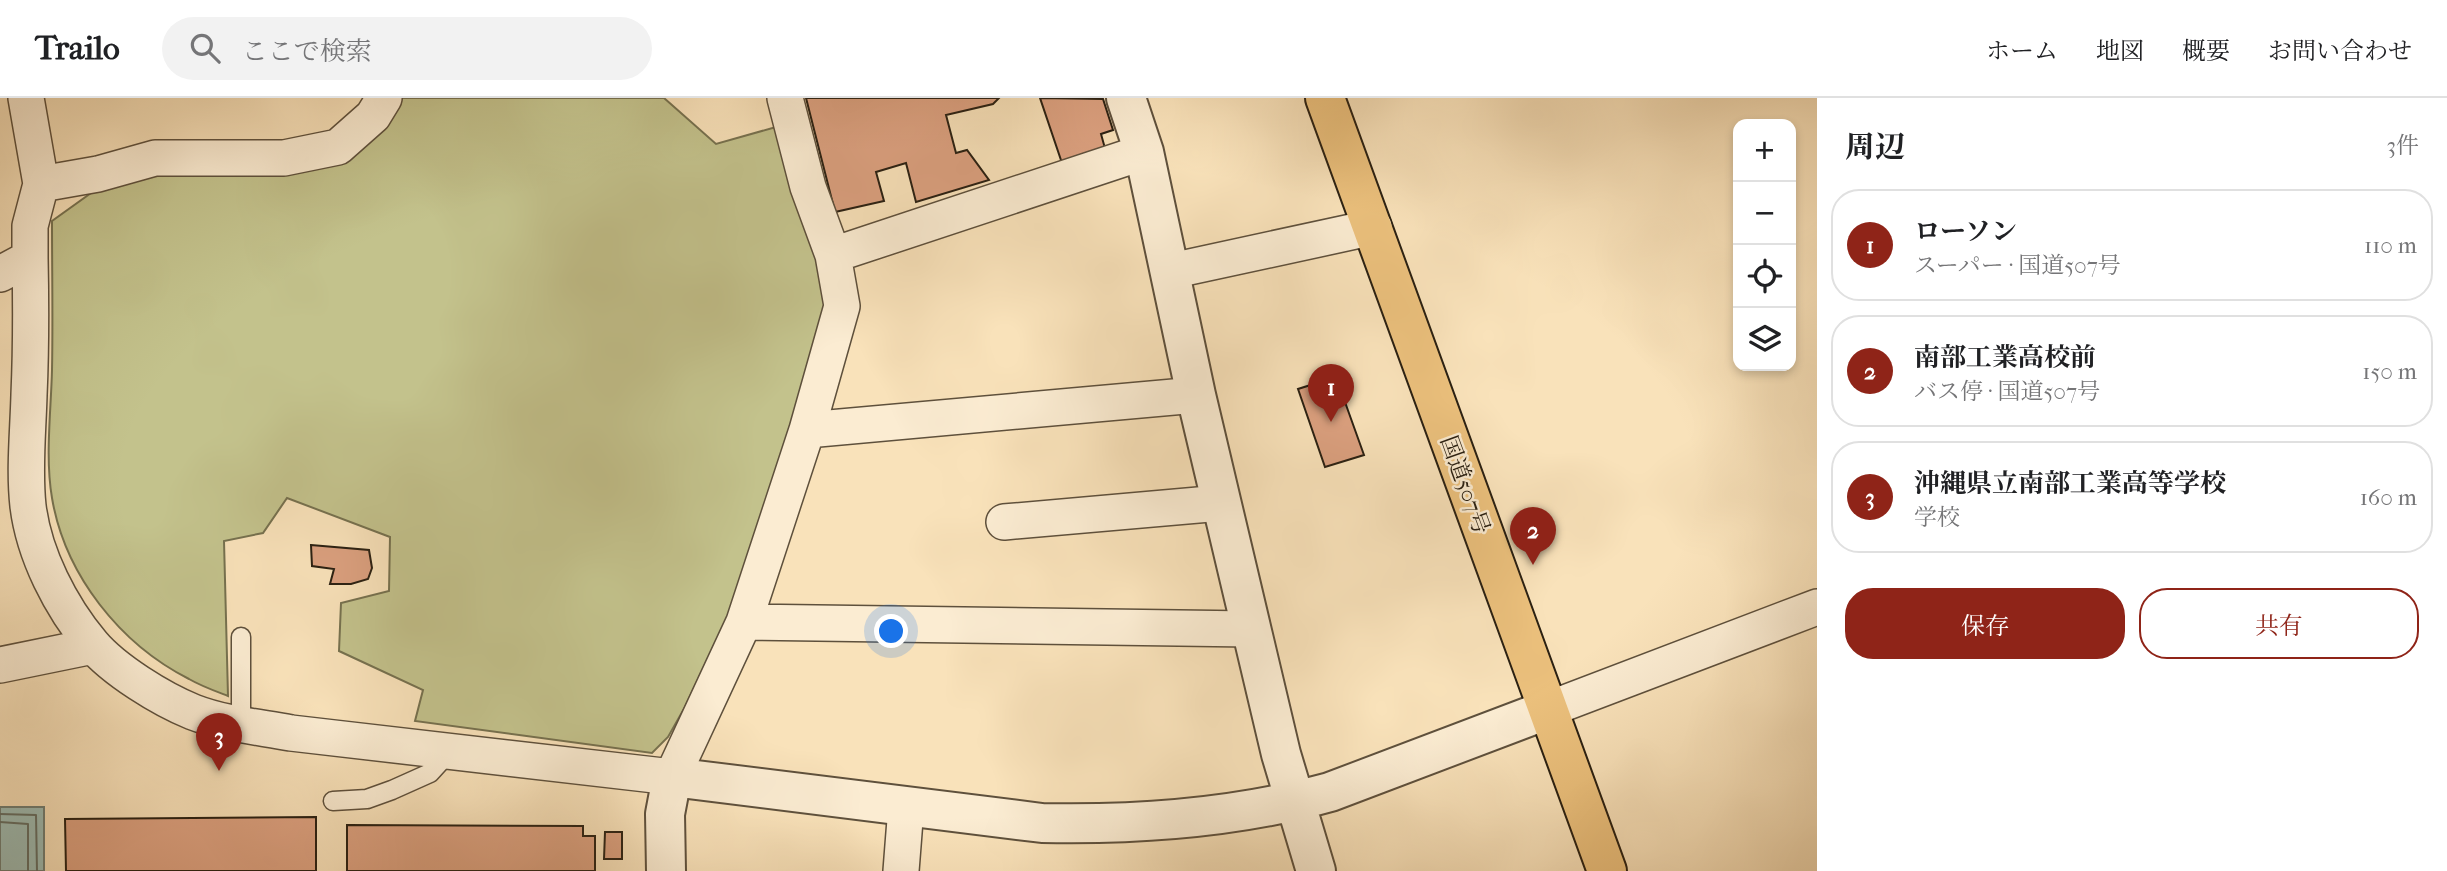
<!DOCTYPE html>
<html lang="ja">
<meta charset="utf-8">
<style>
body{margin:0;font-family:"IM FELL French Canon","Noto Serif JP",serif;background:#f2f2f2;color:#202124}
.controls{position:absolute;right:21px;top:21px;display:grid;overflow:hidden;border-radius:14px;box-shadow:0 4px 10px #0003}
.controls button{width:63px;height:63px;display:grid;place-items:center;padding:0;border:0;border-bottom:2px solid #e0e0e0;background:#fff;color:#202124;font:35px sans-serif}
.you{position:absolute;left:892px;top:534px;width:24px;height:24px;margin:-18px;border:5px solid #fff;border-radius:50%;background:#1a73e8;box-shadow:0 0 0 10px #1a73e833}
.badge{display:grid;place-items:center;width:46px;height:46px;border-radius:50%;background:#8f2418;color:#fff;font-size:23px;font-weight:700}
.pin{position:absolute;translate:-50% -58px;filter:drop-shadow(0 2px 4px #0008)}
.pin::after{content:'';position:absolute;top:37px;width:24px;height:21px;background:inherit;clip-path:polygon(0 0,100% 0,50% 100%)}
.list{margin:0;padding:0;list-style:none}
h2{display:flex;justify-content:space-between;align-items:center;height:91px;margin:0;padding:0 28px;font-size:30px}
h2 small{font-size:23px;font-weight:400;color:#757577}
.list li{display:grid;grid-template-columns:46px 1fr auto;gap:21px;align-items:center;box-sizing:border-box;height:112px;margin:0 14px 14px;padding:0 14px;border:2px solid #e0e0e0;border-radius:28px}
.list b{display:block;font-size:26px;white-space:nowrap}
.list p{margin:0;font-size:23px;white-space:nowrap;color:#757577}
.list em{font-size:23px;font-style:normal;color:#757577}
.actions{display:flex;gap:14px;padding:21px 28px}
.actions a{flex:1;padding:16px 0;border:2px solid #8f2418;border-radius:28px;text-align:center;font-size:24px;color:#8f2418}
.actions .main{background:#8f2418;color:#fff}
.icon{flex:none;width:38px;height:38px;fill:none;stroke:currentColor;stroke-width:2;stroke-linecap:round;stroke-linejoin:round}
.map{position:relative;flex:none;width:1817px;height:773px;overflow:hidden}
header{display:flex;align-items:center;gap:42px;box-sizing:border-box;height:98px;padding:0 35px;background:#fff;border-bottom:2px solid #e0e0e0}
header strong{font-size:33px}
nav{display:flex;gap:38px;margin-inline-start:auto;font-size:24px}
.search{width:490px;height:63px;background:#f2f2f2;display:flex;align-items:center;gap:18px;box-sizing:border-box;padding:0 24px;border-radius:38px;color:#757577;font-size:26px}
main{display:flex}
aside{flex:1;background:#fff}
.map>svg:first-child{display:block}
.green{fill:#c3c28c;stroke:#76714f;stroke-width:2}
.water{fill:#9ebdb5;stroke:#707e74;stroke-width:2}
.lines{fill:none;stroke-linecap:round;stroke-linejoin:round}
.shore{stroke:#646e64;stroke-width:2}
.building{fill:#dba07f;stroke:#2a2012;stroke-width:2}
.service-casing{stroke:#5e503c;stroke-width:21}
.minor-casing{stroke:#5e503c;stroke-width:38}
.tertiary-casing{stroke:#5e503c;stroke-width:42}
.trunk-casing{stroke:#2a2012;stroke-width:42}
.service{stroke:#fbecd2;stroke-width:18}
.minor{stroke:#fbecd2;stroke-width:35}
.tertiary{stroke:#fbecd2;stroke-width:38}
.trunk{stroke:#ecc17d;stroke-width:38}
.labels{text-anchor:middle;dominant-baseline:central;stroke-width:5;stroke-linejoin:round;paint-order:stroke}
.street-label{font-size:23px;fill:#2a2012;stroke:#fbecd2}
</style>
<header>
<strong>Trailo</strong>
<div class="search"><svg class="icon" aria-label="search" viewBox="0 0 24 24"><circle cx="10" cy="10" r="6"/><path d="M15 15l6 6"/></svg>ここで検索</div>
<nav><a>ホーム</a><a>地図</a><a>概要</a><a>お問い合わせ</a></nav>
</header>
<main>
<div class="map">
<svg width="1817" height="773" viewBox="0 0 1817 773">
<rect width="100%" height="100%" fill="#f9e2ba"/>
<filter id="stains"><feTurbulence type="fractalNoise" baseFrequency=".00286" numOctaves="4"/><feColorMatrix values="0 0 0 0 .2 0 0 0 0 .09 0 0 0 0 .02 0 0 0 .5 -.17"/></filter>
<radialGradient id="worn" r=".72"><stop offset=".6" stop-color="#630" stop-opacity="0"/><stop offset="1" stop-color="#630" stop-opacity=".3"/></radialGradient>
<!-- green -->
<path class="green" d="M392,0h272l52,46 60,-17 53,171 -84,282 -60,127 -17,30 -16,16 -237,-32 8,-31 -84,-39 2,-48 48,-12 1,-54 -103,-39 -24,35 -39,8 4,155c-13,-5 -27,-10 -39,-17 -69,-35 -124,-104 -137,-181 -7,-41 -1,-86 0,-128 1,-49 0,-99 0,-149l60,-43 187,-11z"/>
<!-- water -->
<path class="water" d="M0,709h44v64h-44z"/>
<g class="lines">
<!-- shore -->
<path class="shore" d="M0,716l36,1 1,56
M0,724l28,2v47"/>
</g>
<!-- building -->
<path class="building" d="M806,0h193l-6,6 -47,11 10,38 11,-3 22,30 -73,22 -10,-39 -30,9 8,29 -49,11z
M1040,0l63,1 10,31 -12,4 5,18 -43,14z
M1336,279l28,78 -39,12 -27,-78z
M311,447l58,5 3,18 -4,11 -17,5h-21l4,-15 -22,-3z
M316,719v54h-250l-1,-52z
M347,727l236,1v10h12v35h-248z
M605,734h17v27h-18z"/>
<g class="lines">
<defs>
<path id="service" d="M241,539v88
M333,703l34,-2 25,-9 38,-17 20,-22"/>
<path id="minor" d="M41,86l57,-10 57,-16h129l54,-11 35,-31 11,-18
M833,157l311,-103
M30,160c1,46 1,91 -1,137 -1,37 -5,75 -1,111 6,49 33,101 64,138 22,26 69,55 101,68 31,12 66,15 98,21l381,44 72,-155 63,-192 35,-124 -9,-51 -25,-68 -23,-89
M1171,173l203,-44
M0,176l30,-16v-32l11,-42 -15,-86
M807,332l389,-35
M1004,424l217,-19
M744,524l507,7
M0,567l93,-19
M1549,611l268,-102
M901,773l5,-64"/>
<path id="tertiary" d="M1126,0l18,54 52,243 85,359 35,117
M666,773l-1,-57 7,-37 370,46c97,2 195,-5 288,-31l219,-83"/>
<path id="trunk" d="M1325,0l282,773"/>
</defs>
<!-- service casing -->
<use href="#service" class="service-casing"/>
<!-- minor casing -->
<use href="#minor" class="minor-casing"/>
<!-- tertiary casing -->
<use href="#tertiary" class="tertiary-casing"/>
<!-- trunk casing -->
<use href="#trunk" class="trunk-casing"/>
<!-- service -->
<use href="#service" class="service"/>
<!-- minor -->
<use href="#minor" class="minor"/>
<!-- tertiary -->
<use href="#tertiary" class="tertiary"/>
<!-- trunk -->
<use href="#trunk" class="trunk"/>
</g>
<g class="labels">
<!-- street labels -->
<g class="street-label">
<text transform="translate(1465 387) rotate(70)">国道507号</text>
</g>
</g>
<rect width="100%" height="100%" filter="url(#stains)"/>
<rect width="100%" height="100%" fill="url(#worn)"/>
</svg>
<div class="controls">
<button>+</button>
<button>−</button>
<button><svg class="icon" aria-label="locate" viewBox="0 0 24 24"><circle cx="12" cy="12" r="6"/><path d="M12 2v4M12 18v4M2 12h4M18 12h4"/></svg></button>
<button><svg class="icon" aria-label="layers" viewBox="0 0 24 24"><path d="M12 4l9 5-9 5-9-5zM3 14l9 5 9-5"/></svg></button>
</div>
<div class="you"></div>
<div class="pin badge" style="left:1331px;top:324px">1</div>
<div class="pin badge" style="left:1533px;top:467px">2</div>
<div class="pin badge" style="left:219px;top:673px">3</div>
</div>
<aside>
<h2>周辺<small>3件</small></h2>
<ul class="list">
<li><span class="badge">1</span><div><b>ローソン</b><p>スーパー · 国道507号</p></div><em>110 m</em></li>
<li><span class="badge">2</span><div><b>南部工業高校前</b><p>バス停 · 国道507号</p></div><em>150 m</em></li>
<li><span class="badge">3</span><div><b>沖縄県立南部工業高等学校</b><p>学校</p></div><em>160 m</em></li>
</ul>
<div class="actions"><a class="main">保存</a><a>共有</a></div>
</aside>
</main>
